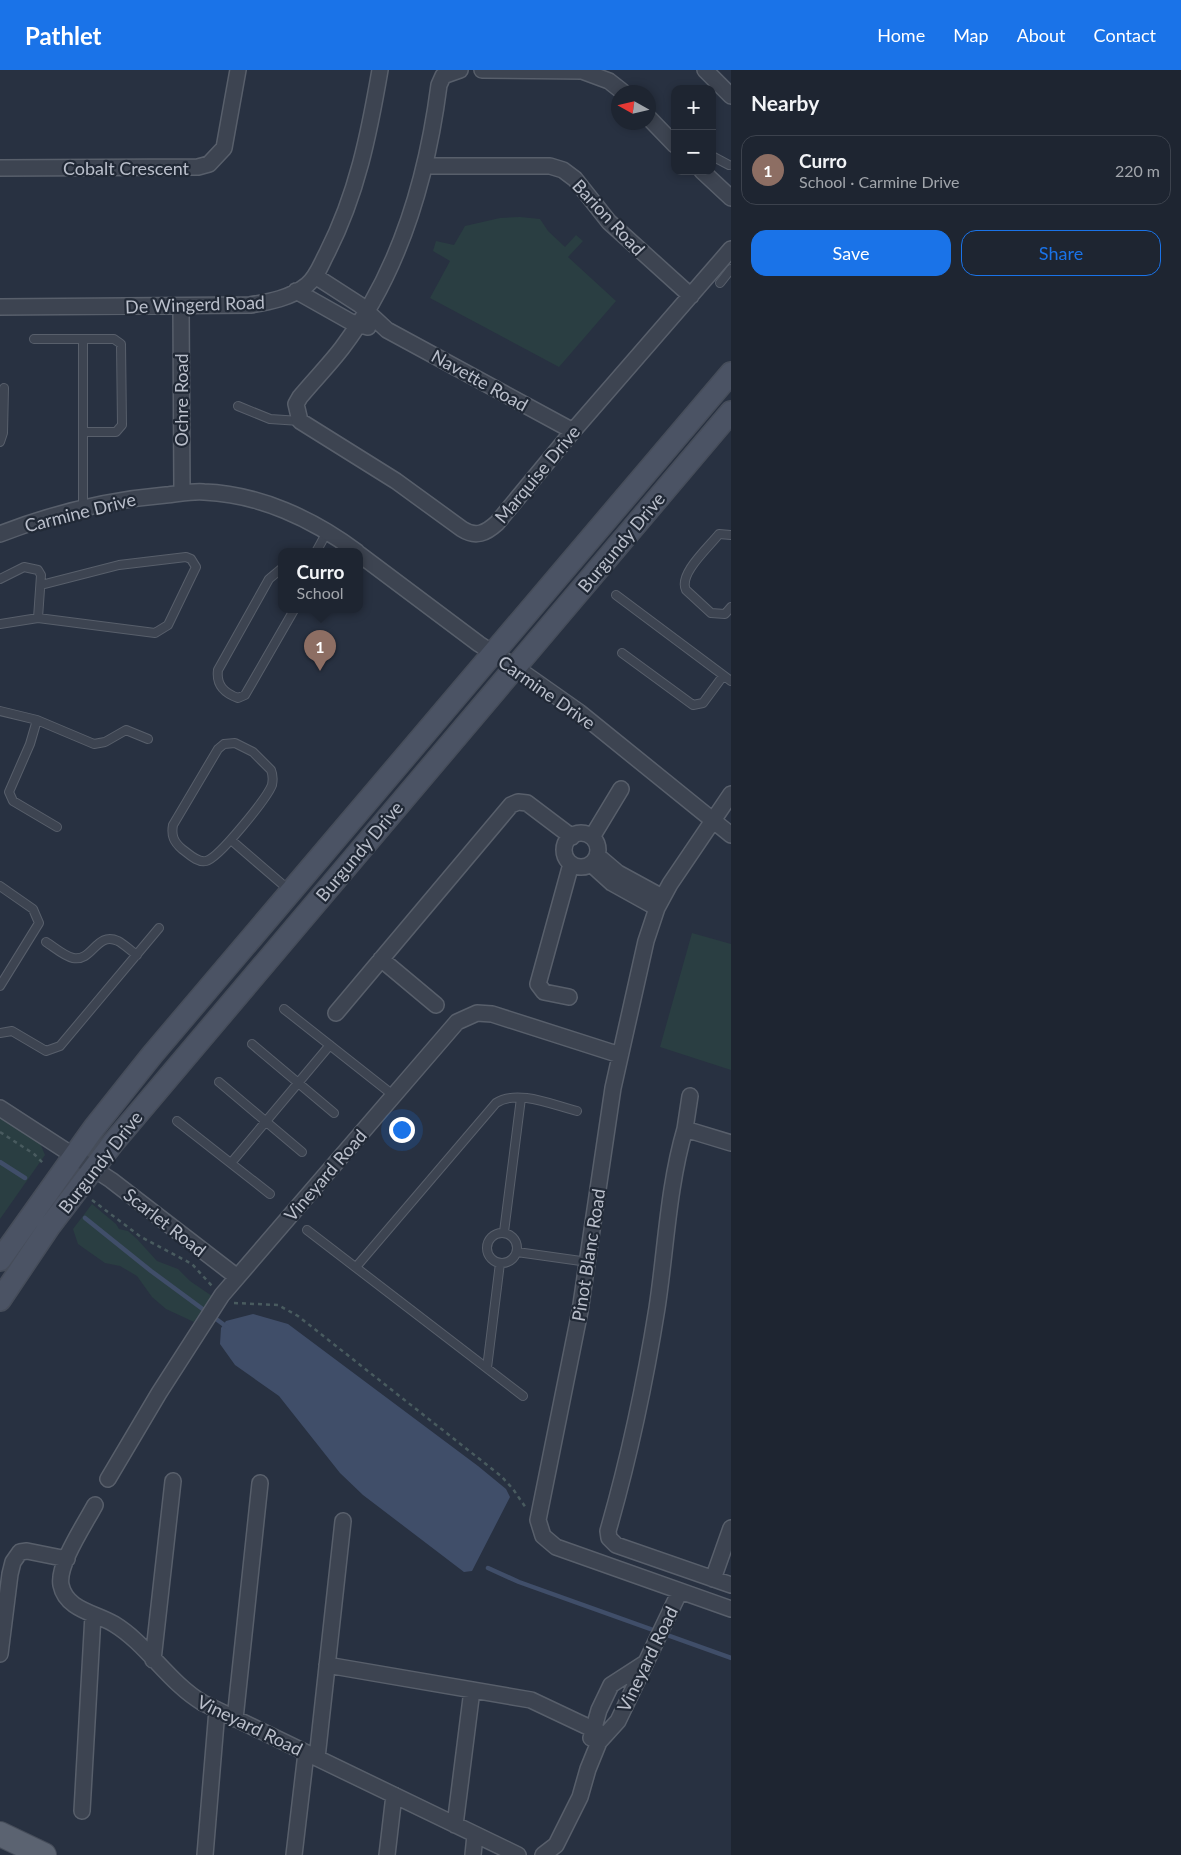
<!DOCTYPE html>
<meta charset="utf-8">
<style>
body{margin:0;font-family:Lato,sans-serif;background:#2b313d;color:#f1f3f6}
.controls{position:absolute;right:15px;top:15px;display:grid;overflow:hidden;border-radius:10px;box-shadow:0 2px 8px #0003}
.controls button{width:45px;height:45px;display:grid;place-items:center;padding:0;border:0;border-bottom:1px solid #3c424d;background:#1e2531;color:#f1f3f6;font:25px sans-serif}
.compass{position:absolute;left:611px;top:15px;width:45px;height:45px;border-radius:50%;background:#1e2531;box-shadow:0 2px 8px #0003;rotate:278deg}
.you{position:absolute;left:401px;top:1059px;width:18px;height:18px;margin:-12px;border:4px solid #fff;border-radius:50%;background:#1a73e8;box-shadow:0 0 0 8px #1a73e833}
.badge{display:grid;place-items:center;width:32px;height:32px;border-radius:50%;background:#1a73e8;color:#fff;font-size:16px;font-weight:700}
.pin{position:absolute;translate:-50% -41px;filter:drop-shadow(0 1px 2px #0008)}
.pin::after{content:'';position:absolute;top:26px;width:18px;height:15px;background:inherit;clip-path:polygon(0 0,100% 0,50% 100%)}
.popup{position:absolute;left:278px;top:478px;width:85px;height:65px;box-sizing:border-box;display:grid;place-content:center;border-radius:10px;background:#1e2531;filter:drop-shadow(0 1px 4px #0005);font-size:16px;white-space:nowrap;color:#a1a5ab}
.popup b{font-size:19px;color:#f1f3f6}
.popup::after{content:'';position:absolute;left:50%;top:100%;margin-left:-10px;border:10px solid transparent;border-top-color:#1e2531}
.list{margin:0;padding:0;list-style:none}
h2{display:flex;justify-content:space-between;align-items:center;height:65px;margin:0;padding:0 20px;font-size:21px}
h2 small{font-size:16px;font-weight:400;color:#a1a5ab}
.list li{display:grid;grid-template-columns:32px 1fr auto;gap:15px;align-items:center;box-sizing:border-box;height:70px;margin:0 10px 10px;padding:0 10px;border:1px solid #3c424d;border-radius:15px}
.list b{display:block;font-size:19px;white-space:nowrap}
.list p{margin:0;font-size:16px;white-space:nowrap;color:#a1a5ab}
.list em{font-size:16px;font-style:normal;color:#a1a5ab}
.actions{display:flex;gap:10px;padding:15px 20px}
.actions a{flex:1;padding:11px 0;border:1px solid #1a73e8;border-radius:15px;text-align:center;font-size:18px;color:#1a73e8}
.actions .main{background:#1a73e8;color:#fff}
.map{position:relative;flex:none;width:731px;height:1785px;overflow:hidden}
header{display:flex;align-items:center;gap:30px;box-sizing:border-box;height:70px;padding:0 25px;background:#1a73e8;color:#fff}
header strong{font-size:24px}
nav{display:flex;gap:28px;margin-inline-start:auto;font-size:18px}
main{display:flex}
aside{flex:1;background:#1e2531}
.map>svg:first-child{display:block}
.green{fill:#2a3e42}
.water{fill:#404e69}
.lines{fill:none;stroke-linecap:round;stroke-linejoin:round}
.stream{stroke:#404e69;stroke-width:4.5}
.lane-casing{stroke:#585f6b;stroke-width:10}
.street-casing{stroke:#585f6b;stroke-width:18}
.secondary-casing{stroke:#464d5a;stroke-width:24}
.primary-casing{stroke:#464d5a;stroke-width:26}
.path{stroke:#495b5f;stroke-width:2.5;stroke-dasharray:4 4;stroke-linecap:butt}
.lane{stroke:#3d4451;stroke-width:8}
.street{stroke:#3d4451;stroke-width:15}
.secondary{stroke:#4b5364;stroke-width:21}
.primary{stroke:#5b6371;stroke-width:24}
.labels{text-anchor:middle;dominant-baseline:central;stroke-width:4.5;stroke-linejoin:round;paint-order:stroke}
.street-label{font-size:18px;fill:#babfcb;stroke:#212936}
</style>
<header>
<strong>Pathlet</strong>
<nav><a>Home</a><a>Map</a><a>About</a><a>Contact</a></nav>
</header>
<main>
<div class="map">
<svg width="731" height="1785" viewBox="0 0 731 1785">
<rect width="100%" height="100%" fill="#283141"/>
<!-- green -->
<path class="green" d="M520,147l20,2 8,12 17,16 11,-12 7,6 -15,16 48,44 -57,66 -129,-69 20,-37 -17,-10 3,-10 18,4 11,-19 35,-8z
M692,863l39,11v126l-71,-23z
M0,1047l40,26 5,12 -45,64z
M92,1134l24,20 3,5 9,2 9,8 20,22 21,8 12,12 22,15 -18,26 -28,-13 -14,-12 -15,-21 -17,-10 -15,-3 -27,-19 -5,-15z"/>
<!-- water -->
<path class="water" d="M253,1244l35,10 190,142 28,23 4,8 -38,74 -8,1 -101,-77 -23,-22 -61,-77 -44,-31 -15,-21 1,-16 5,-7z"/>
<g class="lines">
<!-- stream -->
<path class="stream" d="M0,1092l25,16
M85,1148l66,53 76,56
M488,1498l31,14 212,76"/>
<defs>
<path id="lane" d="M712,86l17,9
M720,213l11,-14
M34,269h80l7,5 1,81 -6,7h-33
M83,269v169
M238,336l32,13 30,2
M0,372l3,-9 1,-45
M731,465l-12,-1c-10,13 -41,40 -33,56l25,23 14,1 6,-7
M316,482l11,-20
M281,499l-12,10 -51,91c-2,15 6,23 20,28l7,-3 49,-85
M0,509l24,-12 14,3 3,5 -3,43
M616,525l115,86
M0,554l38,-6 117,15 13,-8 28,-58 -5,-8 -5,-2 -67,8 -78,20
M622,583l71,52 10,-2 20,-27
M0,641l37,9 57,24 11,-2 21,-12 22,9
M37,650l-7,24 -21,48 4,9 44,26
M235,673l18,9 18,18c2,5 2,10 1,15 -5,13 -53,73 -66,76 -9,2 -18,-8 -24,-12 -8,-7 -11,-13 -9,-24l45,-76 6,-5z
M231,770l58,50
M0,816l33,23 6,14 -39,63
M46,872c8,5 18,14 27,16 20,4 23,-27 45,-17 6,3 13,10 19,14
M284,939l109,86
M0,963l12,-2 34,20 14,-5 99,-118
M252,974l82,69
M219,1012l83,70
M177,1051l93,73
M231,1093l99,-118
M307,1160l216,166
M504,1162l17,-134
M487 1178a15 15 0 1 1 30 0a15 15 0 1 1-30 0Z
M517,1182l71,10
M356,1197l140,-164c21,-14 57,2 81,8
M487,1298l13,-105"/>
<path id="street" d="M460,0l-17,6 -4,9c-12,93 -39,187 -97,263 -13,17 -28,32 -42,49l-4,7 4,17 96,60 66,48c14,9 24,4 35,-6l76,-92 158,-182
M482,0l100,1 27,10 14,11
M705,0l26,26
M648,47l27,28
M425,96h125l13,4 12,9 34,43 82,74
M0,98l198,-1 11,-3 15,-16 14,-78
M702,101l29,27
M315,206l45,29 27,25 186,101
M296,221l55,31 17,5
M0,237l250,-2c19,-3 41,-7 57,-20 10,-8 14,-21 20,-32 30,-59 42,-119 53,-183
M181,237l1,186
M0,464c53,-21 109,-34 166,-39 12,-1 25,-4 38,-3 55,2 109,27 153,60
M359,484l120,90 36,23 64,45 152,123
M731,724l-61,90 -13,24 -11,33 -33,147 -33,223 -42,209 5,16 13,11 175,62
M564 780a17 17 0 1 1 34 0a17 17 0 1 1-34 0Z
M592,767l29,-48
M598,786l20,17 44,24
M591,794l21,19 45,25
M381,889l55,46
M569,927l-25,-5 -6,-8 33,-120
M336,943l175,-208 7,-3 9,1 45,34
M0,1038l111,72 126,97
M685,1059l5,-33
M731,1073l-46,-14c-17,58 -19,120 -28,179 -12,75 -28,150 -49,223l1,7 7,7 115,40
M108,1409l51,-86 63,-98 235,-273 20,-9 15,1 128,41
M95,1435c-10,19 -38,60 -34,80 5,25 35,28 53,39 33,20 54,58 89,79l315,152
M713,1509l18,-51
M0,1584l10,-80 3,-12 7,-10 7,-1 40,8
M153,1590l20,-179
M327,1595l204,35 74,35
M235,1649l25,-236
M591,1668l8,-28 12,-25 34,-22
M317,1688l26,-237
M82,1741l11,-196
M455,1755l17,-135
M205,1785l12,-145
M294,1785l12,-102
M387,1785l7,-60
M473,1785l2,-20
M543,1785l13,-10 24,-48 8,-28 11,-27 19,-21 62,-130"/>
<path id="secondary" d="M0,1190l94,-132 58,-73 579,-682
M0,1230l49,-73 64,-84 618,-731"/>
<path id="primary" d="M0,1764l44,21"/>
</defs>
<!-- lane casing -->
<use href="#lane" class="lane-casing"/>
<!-- street casing -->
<use href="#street" class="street-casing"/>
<!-- secondary casing -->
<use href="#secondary" class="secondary-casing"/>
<!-- primary casing -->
<use href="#primary" class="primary-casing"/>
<!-- path -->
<path class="path" d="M0,1062l34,22 9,9
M92,1130l49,37 51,27 20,22
M234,1233l44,2 20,11 203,160 12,13 13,19"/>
<!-- lane -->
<use href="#lane" class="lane"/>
<!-- street -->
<use href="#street" class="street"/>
<!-- secondary -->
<use href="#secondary" class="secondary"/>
<!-- primary -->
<use href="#primary" class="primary"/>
</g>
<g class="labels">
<!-- street labels -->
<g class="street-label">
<text x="126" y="98">Cobalt Crescent</text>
<text transform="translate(609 147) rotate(47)">Barion Road</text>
<text transform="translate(195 234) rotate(-2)">De Wingerd Road</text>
<text transform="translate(480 310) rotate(29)">Navette Road</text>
<text transform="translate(181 330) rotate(-90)">Ochre Road</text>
<text transform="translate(537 404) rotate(-50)">Marquise Drive</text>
<text transform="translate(80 442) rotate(-14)">Carmine Drive</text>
<text transform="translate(621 472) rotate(-50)">Burgundy Drive</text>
<text transform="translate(547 622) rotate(35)">Carmine Drive</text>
<text transform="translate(359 781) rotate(-50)">Burgundy Drive</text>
<text transform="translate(100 1092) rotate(-52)">Burgundy Drive</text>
<text transform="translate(325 1105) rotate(-49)">Vineyard Road</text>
<text transform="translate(165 1152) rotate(38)">Scarlet Road</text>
<text transform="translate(588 1185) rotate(-81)">Pinot Blanc Road</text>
<text transform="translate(647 1589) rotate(-64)">Vineyard Road</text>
<text transform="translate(250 1655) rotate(26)">Vineyard Road</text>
</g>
</g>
</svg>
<div class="controls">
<button>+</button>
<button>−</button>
</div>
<svg class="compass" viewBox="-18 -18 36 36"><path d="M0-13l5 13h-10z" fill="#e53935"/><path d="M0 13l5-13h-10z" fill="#a1a5ab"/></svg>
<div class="you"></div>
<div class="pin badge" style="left:320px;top:601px;background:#8d6e63">1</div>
<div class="popup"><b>Curro</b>School</div>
</div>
<aside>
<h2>Nearby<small></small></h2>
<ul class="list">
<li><span class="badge" style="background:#8d6e63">1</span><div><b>Curro</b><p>School · Carmine Drive</p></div><em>220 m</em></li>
</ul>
<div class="actions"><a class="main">Save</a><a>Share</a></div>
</aside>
</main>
